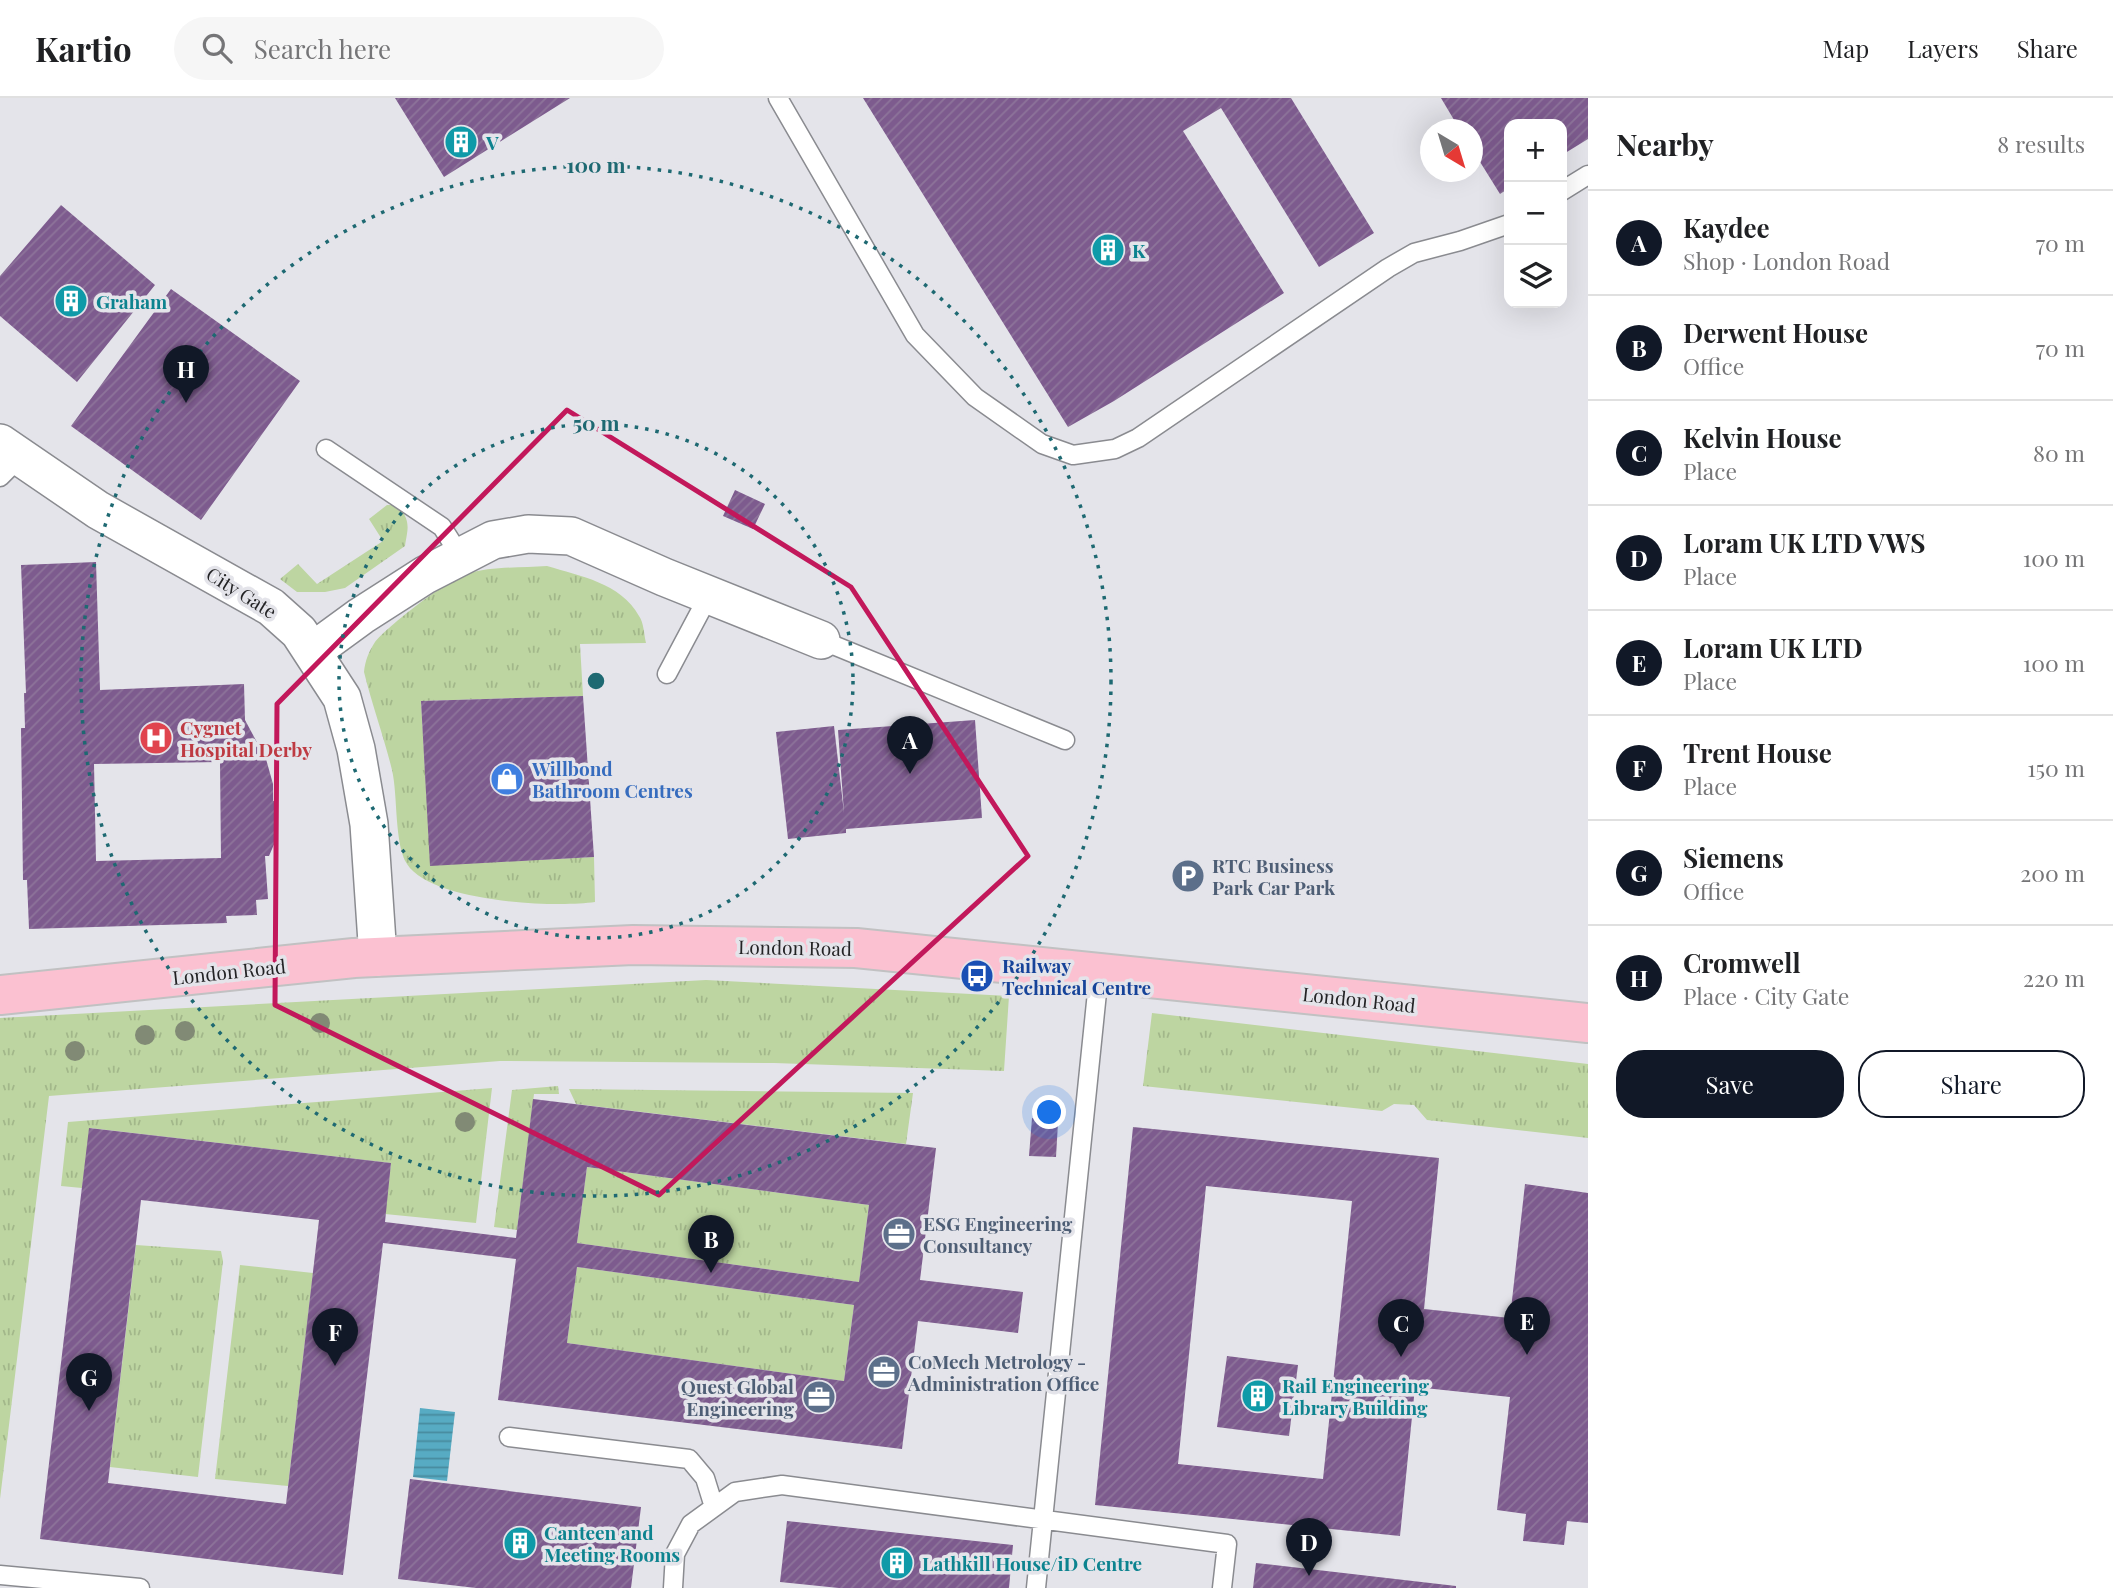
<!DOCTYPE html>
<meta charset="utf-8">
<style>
body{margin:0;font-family:"Playfair Display",serif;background:#f6f6f6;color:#202124}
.controls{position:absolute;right:21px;top:21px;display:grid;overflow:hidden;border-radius:14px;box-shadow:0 7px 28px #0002}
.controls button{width:63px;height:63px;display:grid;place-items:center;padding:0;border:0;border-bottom:2px solid #e0e0e0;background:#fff;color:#202124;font:35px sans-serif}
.compass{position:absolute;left:1420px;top:21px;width:63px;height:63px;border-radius:50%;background:#fff;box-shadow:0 7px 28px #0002;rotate:142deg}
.you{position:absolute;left:1050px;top:1015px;width:24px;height:24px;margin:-18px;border:5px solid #fff;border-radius:50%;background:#1a73e8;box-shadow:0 0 0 10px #1a73e833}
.badge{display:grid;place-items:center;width:46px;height:46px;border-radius:50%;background:#111827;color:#fff;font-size:23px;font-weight:700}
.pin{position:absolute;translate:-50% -58px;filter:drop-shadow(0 2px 4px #0008)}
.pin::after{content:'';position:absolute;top:37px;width:24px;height:21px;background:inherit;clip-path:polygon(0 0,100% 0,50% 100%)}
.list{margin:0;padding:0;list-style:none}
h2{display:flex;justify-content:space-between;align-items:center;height:91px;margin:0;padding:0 28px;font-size:30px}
h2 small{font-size:23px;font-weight:400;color:#757577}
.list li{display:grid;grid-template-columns:46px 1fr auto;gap:21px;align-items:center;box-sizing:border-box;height:105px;padding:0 28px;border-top:2px solid #e0e0e0}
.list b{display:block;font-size:26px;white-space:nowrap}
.list p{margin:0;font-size:23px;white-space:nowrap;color:#757577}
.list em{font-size:23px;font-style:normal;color:#757577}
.actions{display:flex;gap:14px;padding:21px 28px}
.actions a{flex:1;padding:16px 0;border:2px solid #111827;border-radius:28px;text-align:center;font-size:24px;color:#111827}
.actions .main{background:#111827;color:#fff}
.icon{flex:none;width:38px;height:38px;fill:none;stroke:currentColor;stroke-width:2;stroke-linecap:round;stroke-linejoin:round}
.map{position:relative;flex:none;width:1588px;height:1490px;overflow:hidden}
header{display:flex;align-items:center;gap:42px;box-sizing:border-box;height:98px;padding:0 35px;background:#fff;border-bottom:2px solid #e0e0e0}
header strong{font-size:33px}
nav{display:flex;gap:38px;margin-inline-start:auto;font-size:24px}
.search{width:490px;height:63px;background:#f6f6f6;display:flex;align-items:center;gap:18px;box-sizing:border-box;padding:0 24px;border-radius:38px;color:#757577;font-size:26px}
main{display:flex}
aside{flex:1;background:#fff}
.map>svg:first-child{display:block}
.grass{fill:url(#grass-tufts)}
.water{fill:url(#water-rules)}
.building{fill:url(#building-hatch);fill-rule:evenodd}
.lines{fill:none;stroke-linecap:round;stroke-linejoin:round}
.lane-casing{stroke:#8a8b90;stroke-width:21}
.street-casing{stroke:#8a8b90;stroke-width:40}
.primary-casing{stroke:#c1c1c2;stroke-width:42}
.lane{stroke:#fff;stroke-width:18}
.street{stroke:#fff;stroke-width:37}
.primary{stroke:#fbc1d1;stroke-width:38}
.tree{fill:#818a75}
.marked{fill:none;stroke:#c2185b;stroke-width:5;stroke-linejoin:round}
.ring{fill:none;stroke:#1e6972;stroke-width:3.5;stroke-dasharray:3.5 7}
.labels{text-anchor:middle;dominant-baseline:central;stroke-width:7;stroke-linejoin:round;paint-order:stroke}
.culture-label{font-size:19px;font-weight:bold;fill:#0d838f;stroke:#e4e4ea;text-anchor:start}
.street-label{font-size:19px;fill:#232325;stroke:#e4e4ea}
.health-label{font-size:19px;font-weight:bold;fill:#be3a42;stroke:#e4e4ea;text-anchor:start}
.shop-label{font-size:19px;font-weight:bold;fill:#366cbe;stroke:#e4e4ea;text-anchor:start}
.service-label{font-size:19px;font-weight:bold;fill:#4e5e75;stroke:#e4e4ea;text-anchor:start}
.transit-label{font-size:19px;font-weight:bold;fill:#164399;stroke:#e4e4ea;text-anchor:start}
.centre{fill:#1e6972;stroke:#e4e4ea;stroke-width:3.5}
.ring-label{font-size:21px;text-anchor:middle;font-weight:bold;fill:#1e6972;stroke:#e4e4ea;stroke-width:7;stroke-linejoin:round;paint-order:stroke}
</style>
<header>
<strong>Kartio</strong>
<div class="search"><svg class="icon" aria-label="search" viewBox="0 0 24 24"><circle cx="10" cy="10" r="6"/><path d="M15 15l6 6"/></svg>Search here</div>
<nav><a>Map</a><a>Layers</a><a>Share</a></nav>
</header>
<main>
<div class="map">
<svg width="1588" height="1490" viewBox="0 0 1588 1490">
<defs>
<pattern id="grass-tufts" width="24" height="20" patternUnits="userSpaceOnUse" patternTransform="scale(1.75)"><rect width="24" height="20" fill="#bdd5a1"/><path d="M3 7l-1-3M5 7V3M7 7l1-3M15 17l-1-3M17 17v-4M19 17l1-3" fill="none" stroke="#a2b78a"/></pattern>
<pattern id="water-rules" width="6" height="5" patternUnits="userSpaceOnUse" patternTransform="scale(1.75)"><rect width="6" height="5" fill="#57abc3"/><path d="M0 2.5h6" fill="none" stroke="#488b9e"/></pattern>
<pattern id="building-hatch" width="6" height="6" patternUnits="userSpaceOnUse" patternTransform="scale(1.75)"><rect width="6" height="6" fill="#7d5b8e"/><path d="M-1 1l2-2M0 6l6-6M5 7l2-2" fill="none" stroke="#8d749a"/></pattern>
</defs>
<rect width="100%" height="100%" fill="#e4e4ea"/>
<!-- grass -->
<path class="grass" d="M387,407h11c13,17 10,22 7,41l-60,42 -20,4h-28l-17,-13 18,-15 19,20 66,-43 -14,-22z
M547,468c33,10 74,17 92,50 5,7 5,19 7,27l-66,1 3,52 -162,5 10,164 163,-8 1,45c-41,6 -164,0 -188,-38 -13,-20 -9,-69 -15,-94 -8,-33 -20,-65 -28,-98 1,-11 5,-21 11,-30 13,-16 72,-62 91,-68 25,-8 55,-6 81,-8z
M706,882l303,16 -5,75 -230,-8 -274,-2 -451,35 -49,403v-481z
M1152,915l436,51v74l-161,-18 -13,-15 -20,-1 -12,7 -239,-25z
M558,988l1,8h-25l-17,136 -23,-3 18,-137z
M492,990l-16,135 -91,-9 6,-51 -301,-35 -8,60 -21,-2 7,-64z
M569,991l344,4 -7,51 -330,-40z
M587,1069l282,38 -10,77 -282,-39z
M136,1147l85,6 2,10 -25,216 -88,-10z
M240,1167l73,8 -25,213 -73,-7z
M577,1169l277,38 -10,76 -277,-38z"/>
<!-- water -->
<path class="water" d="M420,1310l35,4 -8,69 -34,-4z"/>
<!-- building -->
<path class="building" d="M395,0h175l-126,79z
M863,0h428l83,135 -55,34 -98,-159 -38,23 101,162 -170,108 -46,26z
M1441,0h147v41l-26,16v-31h-53v64l-9,6 -28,-45v-19h-12z
M61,107l94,80 -78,97 -77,-66v-40z
M171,191l129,92 -99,139 -130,-94z
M735,392l30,14 -12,25 -30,-13z
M96,464l4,128 144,-6 1,36 21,39 7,25v17h5v34l-9,21h-4l3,43 -12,1 1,15 -31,1 1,7 -198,6 -2,-49h-4l-2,-152h4l-1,-35h2l-5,-128zM220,664l1,96 -125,3 -2,-97z
M583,598l11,161 -164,9 -9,-165z
M975,622l7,98 -136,11v4l-58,6 -12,-107 58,-6 10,87 -6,-83z
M533,1001l403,49 -16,132 103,12 -5,41 -100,-12 -16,128 -404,-49 18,-141 -133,-16 -40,332 -303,-36 49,-411 302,35 -6,59 131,16zM587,1069l282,38 -10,77 -282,-39zM141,1102l178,20 -33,284 -178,-21zM577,1169l277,38 -10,76 -277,-38z
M1032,1020l26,5 -2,34 -27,-1z
M1133,1029l306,31 -15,151 86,9 15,-134 63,9v330l-21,-2 -3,24 -41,-4 3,-27 -29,-4 13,-113 -95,-10 -15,149 -305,-31zM1206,1088l146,15 -29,278 -145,-15z
M1227,1258l71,9 -9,71 -72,-9z
M410,1381l231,28 -10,81h-155l-78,-9z
M787,1423l226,24 -4,43h-170l-59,-6z
M1256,1465l200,23v2h-203z"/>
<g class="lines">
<defs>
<path id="lane" d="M778,0l137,237 60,62 67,47 31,11 42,-6 23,-11 250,-170 26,-15 46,-12 49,-17
M1562,93l26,-16
M326,351l116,78 19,30
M0,379l20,-20
M821,542l244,100
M667,576l42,-79
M509,1339l180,22 16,19 9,29
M0,1477l140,13
M673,1490l2,-34 16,-30 44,-32 47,-7 445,59 -5,44
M1036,1490l63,-615"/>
<path id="street" d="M0,345l98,67 173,97 28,25 43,66 14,51 13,75 9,133
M313,553l48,-35 64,-41 68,-35 35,-6 43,2 93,41 157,63"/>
<path id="primary" d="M0,897l354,-37 279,-13 223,3 732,75"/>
</defs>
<!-- lane casing -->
<use href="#lane" class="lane-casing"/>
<!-- street casing -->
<use href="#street" class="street-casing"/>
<!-- primary casing -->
<use href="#primary" class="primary-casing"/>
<!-- lane -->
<use href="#lane" class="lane"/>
<!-- street -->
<use href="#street" class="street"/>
<!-- primary -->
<use href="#primary" class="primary"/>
</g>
<!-- trees -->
<g class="tree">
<circle cx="320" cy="925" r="10"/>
<circle cx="185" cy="933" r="10"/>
<circle cx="145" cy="937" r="10"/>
<circle cx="75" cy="953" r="10"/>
<circle cx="465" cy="1024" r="10"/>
</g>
<!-- marked area -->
<path class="marked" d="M567,312l284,177 177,269 -369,339 -384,-190 2,-301z"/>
<!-- distance rings -->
<g class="ring">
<circle cx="596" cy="583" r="257"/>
<circle cx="596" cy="583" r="515"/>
</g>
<!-- icons -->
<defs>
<symbol id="building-disc" viewBox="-11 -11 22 22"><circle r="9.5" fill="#0f9aa8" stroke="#e4e4ea"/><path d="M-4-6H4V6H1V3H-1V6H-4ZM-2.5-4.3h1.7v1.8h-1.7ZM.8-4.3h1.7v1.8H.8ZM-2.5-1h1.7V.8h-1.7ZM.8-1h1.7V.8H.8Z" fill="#fff"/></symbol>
<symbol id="hospital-disc" viewBox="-11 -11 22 22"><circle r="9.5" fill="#e0444e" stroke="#e4e4ea"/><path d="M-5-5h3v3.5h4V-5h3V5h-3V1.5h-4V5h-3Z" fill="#fff"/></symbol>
<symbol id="shop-disc" viewBox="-11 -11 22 22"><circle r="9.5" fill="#3f7fe0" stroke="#e4e4ea"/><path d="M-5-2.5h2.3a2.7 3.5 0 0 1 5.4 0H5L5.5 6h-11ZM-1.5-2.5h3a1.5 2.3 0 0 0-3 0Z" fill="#fff"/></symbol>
<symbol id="parking-disc" viewBox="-11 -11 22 22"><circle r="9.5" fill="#5c6f8a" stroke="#e4e4ea"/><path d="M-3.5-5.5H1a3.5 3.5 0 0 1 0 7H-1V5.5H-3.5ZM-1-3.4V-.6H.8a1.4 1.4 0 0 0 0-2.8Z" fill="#fff"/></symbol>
<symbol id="bus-disc" viewBox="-11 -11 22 22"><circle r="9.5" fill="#1a4fb4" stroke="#e4e4ea"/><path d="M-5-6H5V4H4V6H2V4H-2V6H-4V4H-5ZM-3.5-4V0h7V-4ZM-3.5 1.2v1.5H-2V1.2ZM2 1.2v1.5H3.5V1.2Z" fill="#fff"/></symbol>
<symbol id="office-disc" viewBox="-11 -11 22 22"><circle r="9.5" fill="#5c6f8a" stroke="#e4e4ea"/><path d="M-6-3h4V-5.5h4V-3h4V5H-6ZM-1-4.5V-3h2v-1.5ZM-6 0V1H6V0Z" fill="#fff"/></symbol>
</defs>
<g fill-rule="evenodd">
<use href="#building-disc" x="442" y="25" width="38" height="38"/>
<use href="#building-disc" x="1089" y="133" width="38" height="38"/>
<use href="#building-disc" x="52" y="184" width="38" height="38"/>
<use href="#hospital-disc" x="137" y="621" width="38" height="38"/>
<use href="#shop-disc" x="488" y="662" width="38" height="38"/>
<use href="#parking-disc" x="1169" y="759" width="38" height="38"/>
<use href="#bus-disc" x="958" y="859" width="38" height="38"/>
<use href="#office-disc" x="880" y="1117" width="38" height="38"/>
<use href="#office-disc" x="865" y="1255" width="38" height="38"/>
<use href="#building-disc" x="1239" y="1279" width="38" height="38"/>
<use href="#office-disc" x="800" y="1280" width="38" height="38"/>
<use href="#building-disc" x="501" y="1426" width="38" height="38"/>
<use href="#building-disc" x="878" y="1446" width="38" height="38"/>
</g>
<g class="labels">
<!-- culture labels -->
<g class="culture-label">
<text x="486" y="44">V</text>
<text x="1132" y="152">K</text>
<text x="96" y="203">Graham</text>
<text x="1282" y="1287">Rail Engineering<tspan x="1282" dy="22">Library Building</tspan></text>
<text x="544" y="1434">Canteen and<tspan x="544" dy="22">Meeting Rooms</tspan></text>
<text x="922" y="1465">Lathkill House/iD Centre</text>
</g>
<!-- street labels -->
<g class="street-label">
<text transform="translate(242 494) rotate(32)">City Gate</text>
<text transform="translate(795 849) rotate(1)">London Road</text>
<text transform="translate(229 873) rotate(-6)">London Road</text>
<text transform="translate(1359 901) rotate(6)">London Road</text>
</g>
<!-- health labels -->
<g class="health-label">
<text x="180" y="629">Cygnet<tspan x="180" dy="22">Hospital Derby</tspan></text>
</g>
<!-- shop labels -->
<g class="shop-label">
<text x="532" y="670">Willbond<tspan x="532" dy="22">Bathroom Centres</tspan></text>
</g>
<!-- service labels -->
<g class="service-label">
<text x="1212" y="767">RTC Business<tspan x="1212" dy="22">Park Car Park</tspan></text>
<text x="923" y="1125">ESG Engineering<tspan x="923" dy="22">Consultancy</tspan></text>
<text x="908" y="1263">CoMech Metrology -<tspan x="908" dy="22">Administration Office</tspan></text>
<text x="794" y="1288" text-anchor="end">Quest Global<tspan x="794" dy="22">Engineering</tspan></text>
</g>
<!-- transit labels -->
<g class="transit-label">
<text x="1002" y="867">Railway<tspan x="1002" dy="22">Technical Centre</tspan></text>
</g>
</g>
<circle cx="596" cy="583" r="10" class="centre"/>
<g class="ring-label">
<text x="596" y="75">100 m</text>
<text x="596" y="333">50 m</text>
</g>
</svg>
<div class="controls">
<button>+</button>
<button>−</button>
<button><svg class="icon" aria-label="layers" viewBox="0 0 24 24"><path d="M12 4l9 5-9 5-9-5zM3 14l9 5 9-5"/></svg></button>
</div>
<svg class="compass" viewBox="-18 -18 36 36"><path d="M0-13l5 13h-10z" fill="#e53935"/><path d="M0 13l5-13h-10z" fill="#757577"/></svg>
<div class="you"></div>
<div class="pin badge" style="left:910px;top:676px">A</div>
<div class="pin badge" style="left:711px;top:1175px">B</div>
<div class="pin badge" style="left:1401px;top:1259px">C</div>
<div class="pin badge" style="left:1309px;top:1478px">D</div>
<div class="pin badge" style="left:1527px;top:1257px">E</div>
<div class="pin badge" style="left:335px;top:1268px">F</div>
<div class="pin badge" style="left:89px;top:1313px">G</div>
<div class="pin badge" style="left:186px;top:305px">H</div>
</div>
<aside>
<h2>Nearby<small>8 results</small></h2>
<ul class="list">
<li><span class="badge">A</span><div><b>Kaydee</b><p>Shop · London Road</p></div><em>70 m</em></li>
<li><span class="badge">B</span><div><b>Derwent House</b><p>Office</p></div><em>70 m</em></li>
<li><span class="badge">C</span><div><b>Kelvin House</b><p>Place</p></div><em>80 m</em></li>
<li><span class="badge">D</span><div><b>Loram UK LTD VWS</b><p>Place</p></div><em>100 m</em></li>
<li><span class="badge">E</span><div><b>Loram UK LTD</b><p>Place</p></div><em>100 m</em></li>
<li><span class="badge">F</span><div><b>Trent House</b><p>Place</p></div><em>150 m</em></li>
<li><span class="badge">G</span><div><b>Siemens</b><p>Office</p></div><em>200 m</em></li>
<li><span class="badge">H</span><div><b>Cromwell</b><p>Place · City Gate</p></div><em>220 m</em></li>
</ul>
<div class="actions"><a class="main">Save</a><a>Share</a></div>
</aside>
</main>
